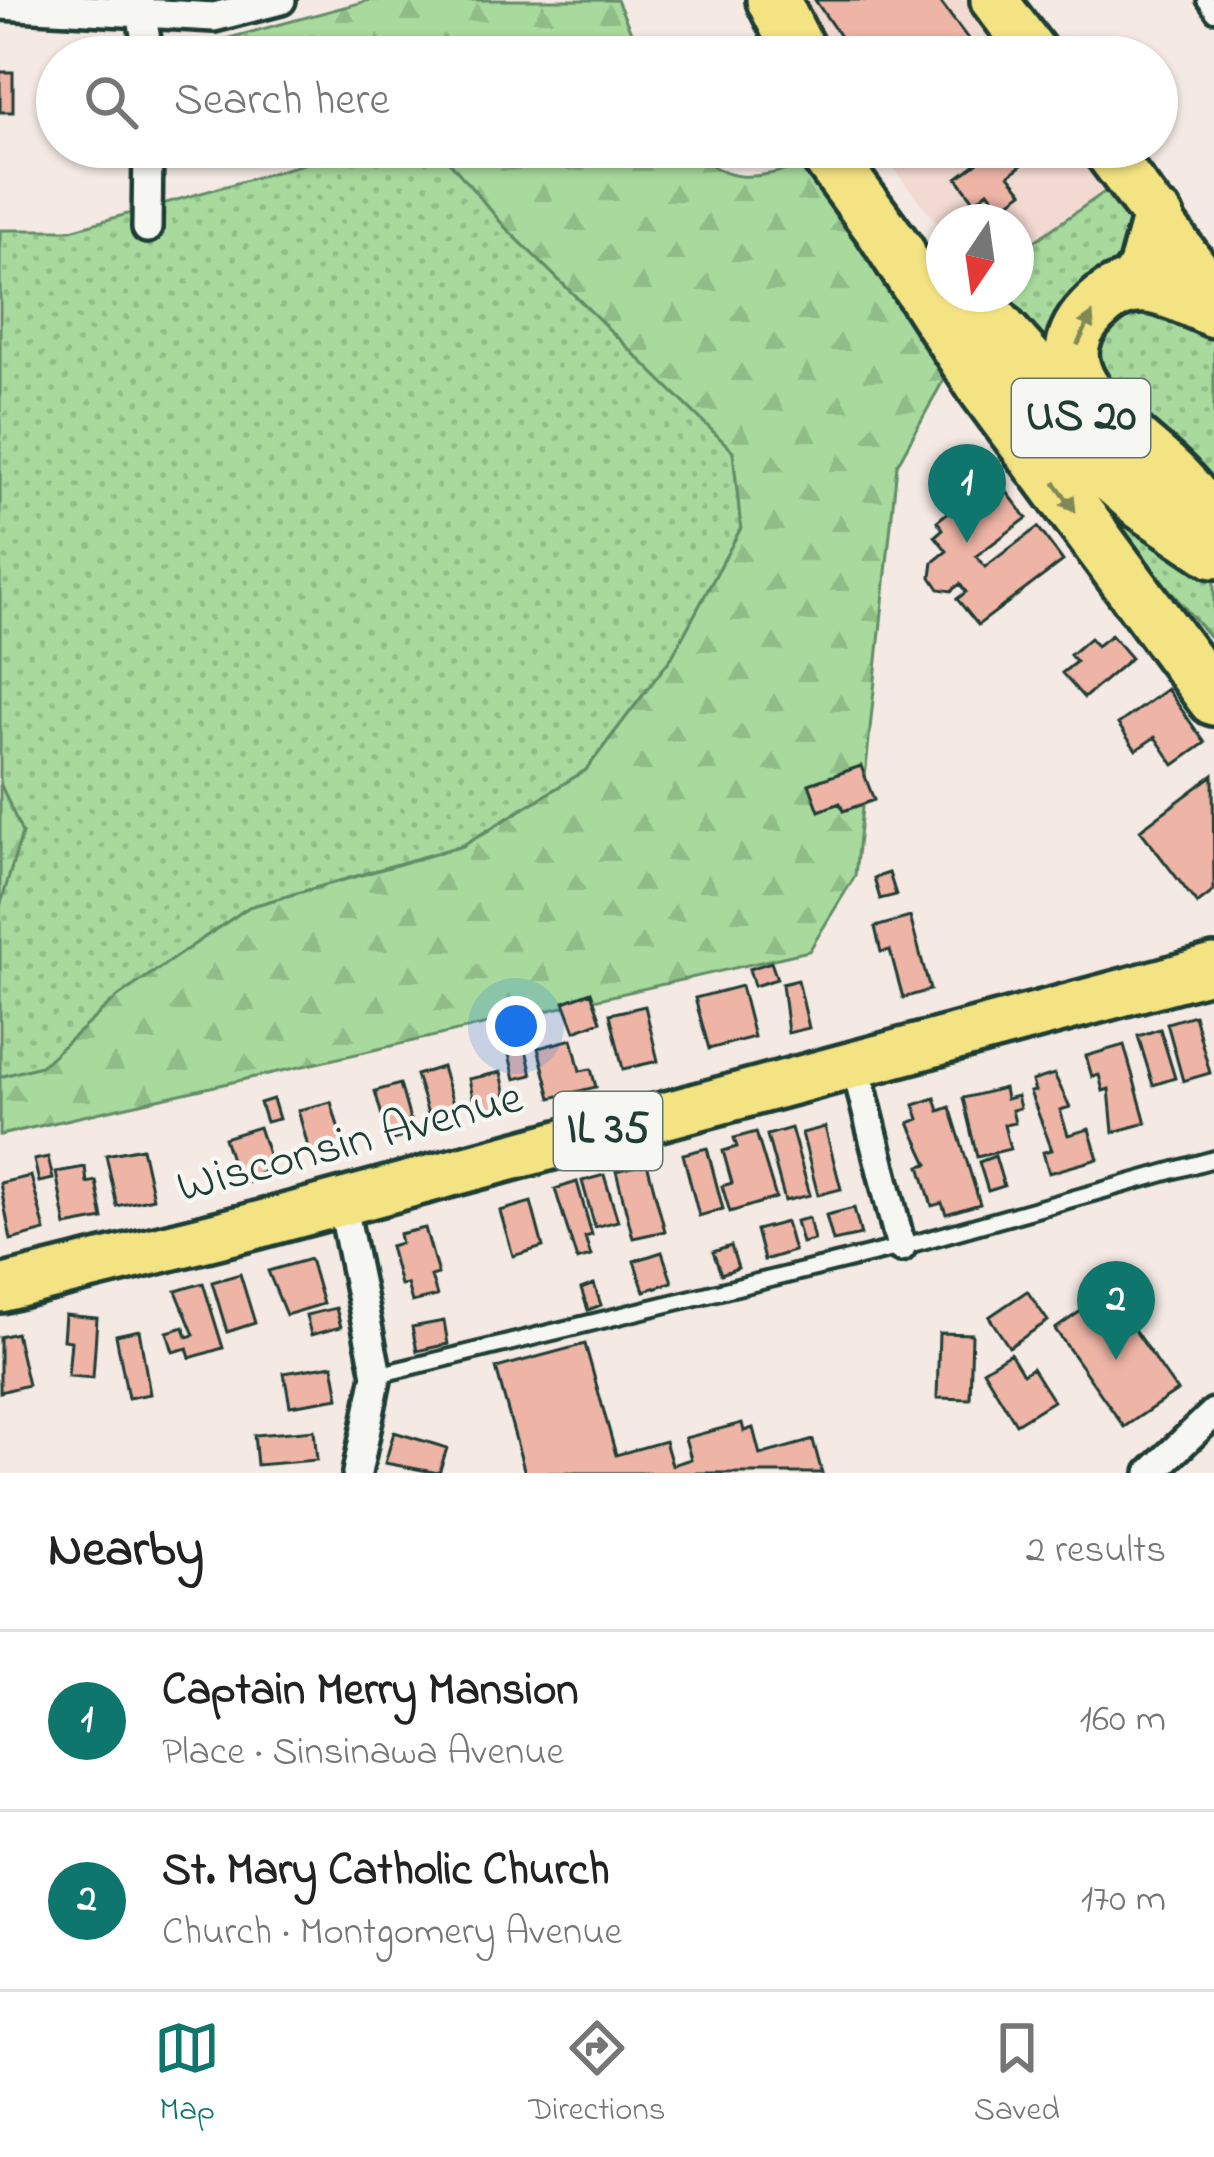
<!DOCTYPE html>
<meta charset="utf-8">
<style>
body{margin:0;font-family:"Indie Flower",sans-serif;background:#f6f6f6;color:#222}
.compass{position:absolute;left:926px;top:204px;width:108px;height:108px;border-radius:50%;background:#fff;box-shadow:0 3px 9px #0004;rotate:193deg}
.you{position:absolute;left:516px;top:1026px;width:42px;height:42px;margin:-30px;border:9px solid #fff;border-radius:50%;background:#1a73e8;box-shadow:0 0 0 18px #1a73e833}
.badge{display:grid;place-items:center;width:78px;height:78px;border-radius:50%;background:#0f766e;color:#fff;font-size:39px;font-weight:700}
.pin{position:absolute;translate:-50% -99px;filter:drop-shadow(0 3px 6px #0008)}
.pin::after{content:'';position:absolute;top:63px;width:42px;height:36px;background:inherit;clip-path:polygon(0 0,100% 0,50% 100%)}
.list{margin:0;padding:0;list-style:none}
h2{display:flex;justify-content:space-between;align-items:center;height:156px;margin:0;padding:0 48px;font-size:51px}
h2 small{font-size:39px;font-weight:400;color:#767676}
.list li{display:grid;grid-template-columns:78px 1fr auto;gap:36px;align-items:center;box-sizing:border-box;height:180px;padding:0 48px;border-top:3px solid #e0e0e0}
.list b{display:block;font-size:45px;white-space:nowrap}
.list p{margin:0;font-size:39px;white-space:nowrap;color:#767676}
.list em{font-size:39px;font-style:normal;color:#767676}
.icon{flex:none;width:66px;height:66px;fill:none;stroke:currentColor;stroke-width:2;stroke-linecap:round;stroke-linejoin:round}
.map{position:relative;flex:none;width:1214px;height:1473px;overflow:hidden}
.search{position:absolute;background:#fff;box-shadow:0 3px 9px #0004;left:36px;right:36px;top:36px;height:132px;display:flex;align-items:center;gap:30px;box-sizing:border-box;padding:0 42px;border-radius:66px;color:#767676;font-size:45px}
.sheet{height:516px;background:#fff}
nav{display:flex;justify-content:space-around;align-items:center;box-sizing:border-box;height:168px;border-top:3px solid #e0e0e0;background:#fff;font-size:33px;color:#767676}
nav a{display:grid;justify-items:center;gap:6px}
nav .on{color:#0f766e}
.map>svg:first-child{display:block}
.built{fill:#f2d9d1}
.grass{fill:url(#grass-dots);stroke:#638c68;stroke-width:3}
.forest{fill:url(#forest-firs);stroke:#638c68;stroke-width:3}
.building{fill:#eeb4a6;stroke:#1f3d34;stroke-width:3}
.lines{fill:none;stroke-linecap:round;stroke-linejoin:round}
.lane-casing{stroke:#1f3d34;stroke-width:22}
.street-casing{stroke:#1f3d34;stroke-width:36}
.primary-casing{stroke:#1f3d34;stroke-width:54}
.highway-casing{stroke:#1f3d34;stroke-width:60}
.lane{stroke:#f6f6f2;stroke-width:14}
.street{stroke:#f6f6f2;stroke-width:27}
.primary{stroke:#f4e382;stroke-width:45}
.highway{stroke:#f4e382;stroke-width:51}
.oneway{fill:#7f8857}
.labels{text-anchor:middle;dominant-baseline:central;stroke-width:9;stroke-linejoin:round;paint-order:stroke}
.shield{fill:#f6f6f2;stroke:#60746d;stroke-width:3}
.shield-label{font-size:45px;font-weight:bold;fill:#1f3d34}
.street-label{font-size:48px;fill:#1f3d34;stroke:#f6f6f2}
</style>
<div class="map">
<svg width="1214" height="1473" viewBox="0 0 1214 1473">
<defs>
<pattern id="grass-dots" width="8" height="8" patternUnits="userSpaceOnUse" patternTransform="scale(3)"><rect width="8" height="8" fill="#a7da9c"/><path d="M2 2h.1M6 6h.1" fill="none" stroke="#8fbc87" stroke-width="1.8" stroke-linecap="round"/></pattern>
<pattern id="forest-firs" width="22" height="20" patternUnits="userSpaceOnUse" patternTransform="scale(3)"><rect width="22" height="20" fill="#a7da9c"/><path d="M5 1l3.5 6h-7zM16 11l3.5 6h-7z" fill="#8fbc87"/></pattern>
</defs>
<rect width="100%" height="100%" fill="#f4e9e3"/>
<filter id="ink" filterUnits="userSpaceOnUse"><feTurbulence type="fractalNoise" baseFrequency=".00833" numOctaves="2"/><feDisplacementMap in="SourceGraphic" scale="24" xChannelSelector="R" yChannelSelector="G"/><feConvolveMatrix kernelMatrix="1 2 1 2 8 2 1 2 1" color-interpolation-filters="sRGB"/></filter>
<g filter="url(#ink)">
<!-- built -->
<path class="built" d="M787,0h227l41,57h-237z
M876,147h245l16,22 -121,85v-32h-72v10z"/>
<!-- grass -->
<path class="grass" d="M363,147h74l68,80 228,224 8,77 -69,129 -86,113 -123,75 -214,62 -130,89 -78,70 -41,11v-171l22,-73 -22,-50v-553h71z
M1123,179l91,124v339l-155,-182 -71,-166h28v-40z"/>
<!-- forest -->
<path class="forest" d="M370,0h247l25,57h-454l4,-9z
M437,147h259c29,47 76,26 121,15l133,206 -53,97 -42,411 -46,75 -809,184v-58l41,-11 78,-70 130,-89 214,-61 123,-76 86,-113 69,-129 -8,-77 -228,-224z
M0,783l22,50 -22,73z"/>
<!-- building -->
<path class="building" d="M815,0h124l38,51 -7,6h-116z
M0,72h13v40h-13z
M998,147h11l13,18 -13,10 14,17 -22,16 -13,-17 -13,11 -18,-24z
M986,465l41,53 -51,38 9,11 53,-40 25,34 -85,64 -21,-26 9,-7 -6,-8 -9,7 -12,-2 -8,-12 2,-15 14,-11 -12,-15 8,-7 -6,-8 14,-11 -9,-11z
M1111,635l20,23 -47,40 -22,-25 14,-11 -6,-7 20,-17 7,8z
M1167,689l38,54 -31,22 -19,-28 -19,13 -18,-26z
M861,766l13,34 -31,11 -3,-8 -21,8 -10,-27z
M1213,775l1,116 -17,13 -57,-74z
M889,873l7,22 -16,4 -6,-21z
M910,917l20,73 -27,8 -13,-48 -9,2 -6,-25z
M771,962l6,17 -23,7 -5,-17z
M798,980l11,48 -21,5 -6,-49z
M741,986l13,51 -45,12 -14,-51z
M591,992l10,29 -26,10 -11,-29z
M645,1006l13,55 -35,8 -13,-55z
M1194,1015l16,58 -27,8 -16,-58z
M1160,1029l15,49 -22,7 -15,-49z
M523,1037l9,38 -17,4 -9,-37z
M572,1039l8,32 11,-2 5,18 -45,11 -13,-50z
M1124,1045l22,78 -33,9 -4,-43 -6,2 -4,-16 -7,2 -6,-21z
M442,1067l16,53 -26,7 -16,-52z
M501,1072l7,33 -32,7 -7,-33z
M1054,1074l16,33 -10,3 8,25 21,-6 9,30 -49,14 -6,-21 9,-2 -22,-58 5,-1 -3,-10z
M400,1084l14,50 -25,7 -14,-50z
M1004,1088l2,11 11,-3 3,12 -8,2 3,13 -11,2 6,24 -33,8 -14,-59z
M935,1098l4,13 11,-4 30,97 -34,10 -4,-11 -10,3 -12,-40 8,-2 -19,-41 10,-4 -5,-14z
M273,1099l6,20 -13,3 -6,-19z
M331,1102l12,42 -33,10 -12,-44z
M259,1127l13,39 -23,16 -3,-10 -10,3 -12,-37z
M825,1127l16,62 -23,6 -16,-62z
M791,1128l19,67 -25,6 -18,-66z
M756,1132l20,66 -46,14 -8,-26 10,-3 -9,-32 14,-4 -3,-9z
M142,1148l11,50 -36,8 -11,-51z
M707,1148l16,61 -24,7 -16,-62z
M995,1156l9,30 -16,5 -9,-29z
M48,1157l5,22 -14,3 -5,-22z
M647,1163l18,68 -32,7 -17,-67z
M85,1167l2,16 9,-2 7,38 -37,7 -10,-54z
M604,1175l14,46 -23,6 -13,-46z
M31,1176l14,55 -34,9 -11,-57z
M577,1182l15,53 -7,2 6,19 -14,4 -22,-71z
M531,1202l12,45 -30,9 -13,-45z
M854,1208l7,27 -28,6 -7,-26z
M809,1218l5,22 -12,3 -6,-22z
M786,1222l8,29 -30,9 -8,-30z
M425,1228l13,46 -7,2 6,20 -25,6 -5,-18 -7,1 -10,-39 11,-3 -2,-9z
M731,1246l7,22 -17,6 -8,-22z
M662,1252l10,30 -28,9 -10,-30z
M310,1259l13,45 -37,11 -18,-44z
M240,1274l15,49 -28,9 -15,-50z
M203,1283l20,65 -33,10 -3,-10 -14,4 -6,-20 17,-5 3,10 7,-2 -18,-44z
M594,1284l7,21 -13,5 -7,-21z
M1027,1291l21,30 -39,26 -20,-30z
M1108,1292l69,99 -53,36 -69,-98z
M336,1308l5,19 -30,8 -5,-20z
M65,1315l32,3 -4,60 -25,-2 3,-35 -8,-1z
M444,1321l4,23 -31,7 -5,-24z
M139,1330l11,64 -22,4 -12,-63z
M16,1333l12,52 -28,7v-55z
M939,1333l33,1 -2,65 -33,-1z
M585,1344l31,111 49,-14 7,24 19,-6 -6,-21 57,-15 2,8 9,-3 7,27 53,-15 9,33h-297l-29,-105z
M1010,1353l13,21 9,-6 21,33 -37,23 -33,-54z
M333,1365l6,33 -49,8 -6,-33z
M314,1430l3,30 -60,5 -3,-30z
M394,1432l53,16 -8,25 -54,-10z"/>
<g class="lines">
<defs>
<path id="lane" d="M1205,0l9,13
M377,1375l524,-128 313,-88"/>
<path id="street" d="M139,0l10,57
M0,5l214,12 67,-17
M147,228l1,-81
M855,1064l46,183
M342,1202l35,173 -20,98
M1151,1473l63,-60"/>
<path id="primary" d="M994,0l43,57
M1104,147l110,147
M0,1289l254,-63 960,-258"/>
<path id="highway" d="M773,0l29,57
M821,147l78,106
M880,227l102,158 232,314
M1133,286l11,-16 14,-51
M968,294l103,116
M1019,396l124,108 71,48
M1207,515c-12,-14 -23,-29 -36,-41 -45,-44 -151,-105 -68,-173 36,-30 74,-6 111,10"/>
</defs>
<!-- lane casing -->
<use href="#lane" class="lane-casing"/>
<!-- street casing -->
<use href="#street" class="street-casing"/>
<!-- primary casing -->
<use href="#primary" class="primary-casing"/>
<!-- highway casing -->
<use href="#highway" class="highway-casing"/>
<!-- lane -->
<use href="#lane" class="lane"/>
<!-- street -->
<use href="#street" class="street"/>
<!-- primary -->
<use href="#primary" class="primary"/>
<!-- highway -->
<use href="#highway" class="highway"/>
</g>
<!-- one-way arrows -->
<defs><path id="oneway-solid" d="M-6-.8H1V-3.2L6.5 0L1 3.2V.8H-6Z" transform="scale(3)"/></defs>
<g class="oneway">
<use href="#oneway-solid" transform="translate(1085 329) rotate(-65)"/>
<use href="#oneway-solid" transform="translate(1065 497) rotate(54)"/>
</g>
</g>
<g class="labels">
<!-- shield labels -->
<g class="shield">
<rect x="1012" y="379" width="138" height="78" rx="9"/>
<rect x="554" y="1092" width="108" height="78" rx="9"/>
</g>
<g class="shield-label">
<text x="1081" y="418">US 20</text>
<text x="608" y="1131">IL 35</text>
</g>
<!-- street labels -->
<g class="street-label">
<text transform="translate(350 1144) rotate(-15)">Wisconsin Avenue</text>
</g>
</g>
</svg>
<svg class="compass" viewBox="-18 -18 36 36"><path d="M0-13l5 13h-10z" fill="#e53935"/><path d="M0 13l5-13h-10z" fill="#767676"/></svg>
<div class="you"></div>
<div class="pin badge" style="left:967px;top:543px">1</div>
<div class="pin badge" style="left:1116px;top:1360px">2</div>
<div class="search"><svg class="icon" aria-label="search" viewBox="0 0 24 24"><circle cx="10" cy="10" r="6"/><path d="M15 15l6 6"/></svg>Search here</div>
</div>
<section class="sheet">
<h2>Nearby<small>2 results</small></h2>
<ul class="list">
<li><span class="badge">1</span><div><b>Captain Merry Mansion</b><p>Place · Sinsinawa Avenue</p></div><em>160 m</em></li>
<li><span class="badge">2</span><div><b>St. Mary Catholic Church</b><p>Church · Montgomery Avenue</p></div><em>170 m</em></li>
</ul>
</section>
<nav>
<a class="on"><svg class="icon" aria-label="map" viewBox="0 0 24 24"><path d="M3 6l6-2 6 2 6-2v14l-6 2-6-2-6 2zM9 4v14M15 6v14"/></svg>Map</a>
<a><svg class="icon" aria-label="directions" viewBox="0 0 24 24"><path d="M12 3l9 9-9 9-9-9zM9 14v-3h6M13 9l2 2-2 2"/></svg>Directions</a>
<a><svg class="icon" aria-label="saved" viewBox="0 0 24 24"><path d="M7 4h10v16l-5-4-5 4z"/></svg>Saved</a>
</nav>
